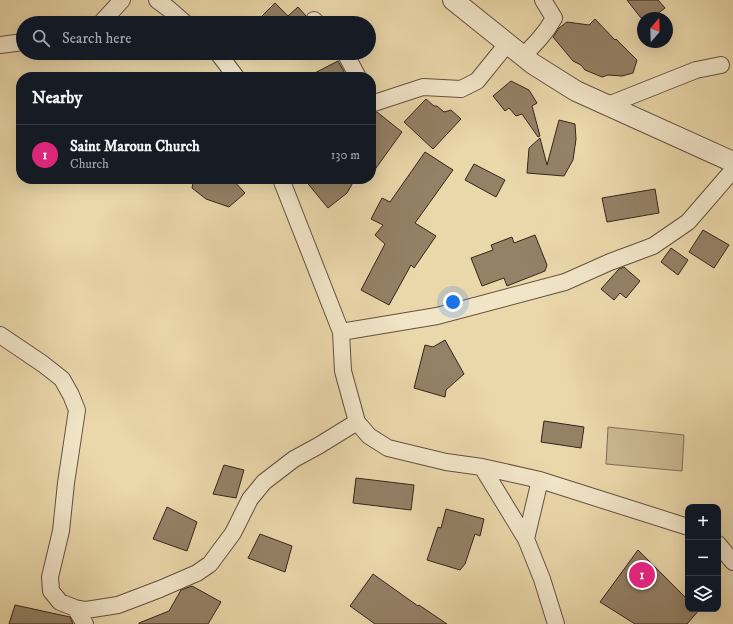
<!DOCTYPE html>
<meta charset="utf-8">
<style>
body{margin:0;font-family:"IM FELL DW Pica",serif;background:#20242c;color:#f1f3f6}
.controls{position:absolute;right:12px;bottom:12px;display:grid;overflow:hidden;border-radius:8px;box-shadow:0 4px 16px #0002}
.controls button{width:36px;height:36px;display:grid;place-items:center;padding:0;border:0;border-bottom:1px solid #363941;background:#171b24;color:#f1f3f6;font:20px sans-serif}
.compass{position:absolute;left:637px;top:12px;width:36px;height:36px;border-radius:50%;background:#171b24;box-shadow:0 4px 16px #0002;rotate:19deg}
.you{position:absolute;left:453px;top:302px;width:14px;height:14px;margin:-10px;border:3px solid #fff;border-radius:50%;background:#1a73e8;box-shadow:0 0 0 6px #1a73e833}
.badge{display:grid;place-items:center;width:26px;height:26px;border-radius:50%;background:#db2777;color:#fff;font-size:13px;font-weight:700}
.pin{position:absolute;translate:-50% -50%;border:2px solid #fff;box-shadow:0 1px 4px #0006}
.list{margin:0;padding:0;list-style:none}
h2{display:flex;justify-content:space-between;align-items:center;height:52px;margin:0;padding:0 16px;font-size:17px}
h2 small{font-size:13px;font-weight:400;color:#9ea1a6}
.list li{display:grid;grid-template-columns:26px 1fr auto;gap:12px;align-items:center;box-sizing:border-box;height:60px;padding:0 16px;border-top:1px solid #363941}
.list b{display:block;font-size:15px;white-space:nowrap}
.list p{margin:0;font-size:13px;white-space:nowrap;color:#9ea1a6}
.list em{font-size:13px;font-style:normal;color:#9ea1a6}
.icon{flex:none;width:22px;height:22px;fill:none;stroke:currentColor;stroke-width:2;stroke-linecap:round;stroke-linejoin:round}
.map{position:relative;flex:none;width:733px;height:624px;overflow:hidden}
.search{position:absolute;background:#171b24;box-shadow:0 4px 16px #0002;left:16px;top:16px;width:360px;height:44px;display:flex;align-items:center;gap:10px;box-sizing:border-box;padding:0 14px;border-radius:22px;color:#9ea1a6;font-size:15px}
.panel{position:absolute;background:#171b24;box-shadow:0 4px 16px #0002;left:16px;top:72px;width:360px;height:112px;border-radius:16px}
.map>svg:first-child{display:block}
.green{fill:#cbb992;stroke:#806e57}
.building{fill:#948166;stroke:#36241c}
.lines{fill:none;stroke-linecap:round;stroke-linejoin:round}
.minor-casing{stroke:#635140;stroke-width:18}
.tertiary-casing{stroke:#635140;stroke-width:22}
.minor{stroke:#f1e5c8;stroke-width:16}
.tertiary{stroke:#f1e5c8;stroke-width:20}
</style>
<div class="map">
<svg width="733" height="624" viewBox="0 0 733 624">
<rect width="100%" height="100%" fill="#ead7aa"/>
<filter id="stains"><feTurbulence type="fractalNoise" baseFrequency=".005" numOctaves="4"/><feColorMatrix values="0 0 0 0 .2 0 0 0 0 .09 0 0 0 0 .02 0 0 0 .5 -.17"/></filter>
<radialGradient id="worn" r=".72"><stop offset=".6" stop-color="#630" stop-opacity="0"/><stop offset="1" stop-color="#630" stop-opacity=".3"/></radialGradient>
<!-- green -->
<path class="green" d="M608,427l76,8 -2,36 -76,-7z"/>
<!-- building -->
<path class="building" d="M627,0h31l7,8 -13,10h-11z
M275,3l13,13 10,-9 8,9 -1,7h-36l-7,-7z
M595,19l20,21 1,-1 21,21 -4,13 -11,3 -14,-1 -6,2 -17,-7 -4,-5 -8,-4 -20,-24 6,-9 8,-6 22,3z
M338,61l9,16h-40z
M511,81l18,9 8,13 -5,3 8,30 -2,1 -16,-23 -6,2 -7,-8 -4,3 -12,-15z
M426,99l8,7h3l7,6 7,-2 10,9 -28,30 -29,-27z
M377,112l25,20 -31,43v-62z
M559,120l16,4 1,15 -3,21 -9,16 -37,-3 2,-25 11,-10 7,27z
M425,152l28,18 -38,53 21,13 -22,32 -3,-3 -22,40 -28,-15 24,-46 -10,-9 8,-10 -12,-6 11,-21 8,4z
M474,164l31,16 -9,17 -31,-17z
M194,179h38l13,14 -16,14 -23,-8 -14,-11z
M304,179h51l-8,14 -19,15z
M655,189l4,24 -52,9 -5,-24z
M703,230l26,15 -15,23 -25,-16z
M535,235l12,30 -2,6 -38,15 -3,-8 -22,8 -11,-28 22,-8 -2,-5 21,-8 2,6z
M671,248l17,12 -10,15 -17,-13z
M624,267l16,14 -14,17 -6,-5 -6,7 -13,-11 18,-20z
M445,340l19,34 -18,16 -1,7 -31,-9 11,-43 8,2z
M544,421l40,6 -3,21 -40,-6z
M224,465l20,5 -8,28 -23,-4z
M356,478l58,7 -3,25 -58,-7z
M167,507l30,15 -10,29 -34,-12z
M446,509l38,10 -4,17 -5,-2 -10,30 -5,6 -33,-10 11,-33 3,1z
M260,534l32,12 -7,26 -37,-14z
M638,550l50,50v9h12l-13,15h-52l-35,-22z
M373,574l45,32 1,-1 28,19h-72l-25,-18z
M192,586l29,16 -13,22h-69v-1l30,-12 12,-21z
M15,605l55,12 3,7h-64z"/>
<g class="lines">
<defs>
<path id="minor" d="M157,0l12,9 16,14
M314,20l3,3
M101,23l21,-23
M0,45l23,-3
M218,53l18,24
M345,53l13,24
M523,56c12,-12 23,-23 31,-38l-11,-18
M371,104l52,-17 38,2 16,-8 30,-37
M608,105l88,-35 25,-5
M281,179l60,153 2,39 14,51 12,14 19,12 58,14 36,5 58,13 148,47
M341,332l96,-16 128,-34 45,-20 43,-16 35,-24 45,-52
M0,335l43,29 19,15 9,16 6,15 -11,73 -5,48 -11,46 1,14 9,11 15,6 11,2 32,-5 42,-16 37,-16 13,-9 23,-31 17,-34 14,-17 30,-23 24,-13 39,-24
M482,467l44,72 16,40 14,45
M526,539l14,-59
M718,544l15,18
M75,608l10,16"/>
<path id="tertiary" d="M453,0l80,64 43,27 157,71"/>
</defs>
<!-- minor casing -->
<use href="#minor" class="minor-casing"/>
<!-- tertiary casing -->
<use href="#tertiary" class="tertiary-casing"/>
<!-- minor -->
<use href="#minor" class="minor"/>
<!-- tertiary -->
<use href="#tertiary" class="tertiary"/>
</g>
<rect width="100%" height="100%" filter="url(#stains)"/>
<rect width="100%" height="100%" fill="url(#worn)"/>
</svg>
<div class="controls">
<button>+</button>
<button>−</button>
<button><svg class="icon" aria-label="layers" viewBox="0 0 24 24"><path d="M12 4l9 5-9 5-9-5zM3 14l9 5 9-5"/></svg></button>
</div>
<svg class="compass" viewBox="-18 -18 36 36"><path d="M0-13l5 13h-10z" fill="#e53935"/><path d="M0 13l5-13h-10z" fill="#9ea1a6"/></svg>
<div class="you"></div>
<div class="pin badge" style="left:642px;top:575px">1</div>
<div class="search"><svg class="icon" aria-label="search" viewBox="0 0 24 24"><circle cx="10" cy="10" r="6"/><path d="M15 15l6 6"/></svg>Search here</div>
<section class="panel">
<h2>Nearby<small></small></h2>
<ul class="list">
<li><span class="badge">1</span><div><b>Saint Maroun Church</b><p>Church</p></div><em>130 m</em></li>
</ul>
</section>
</div>
